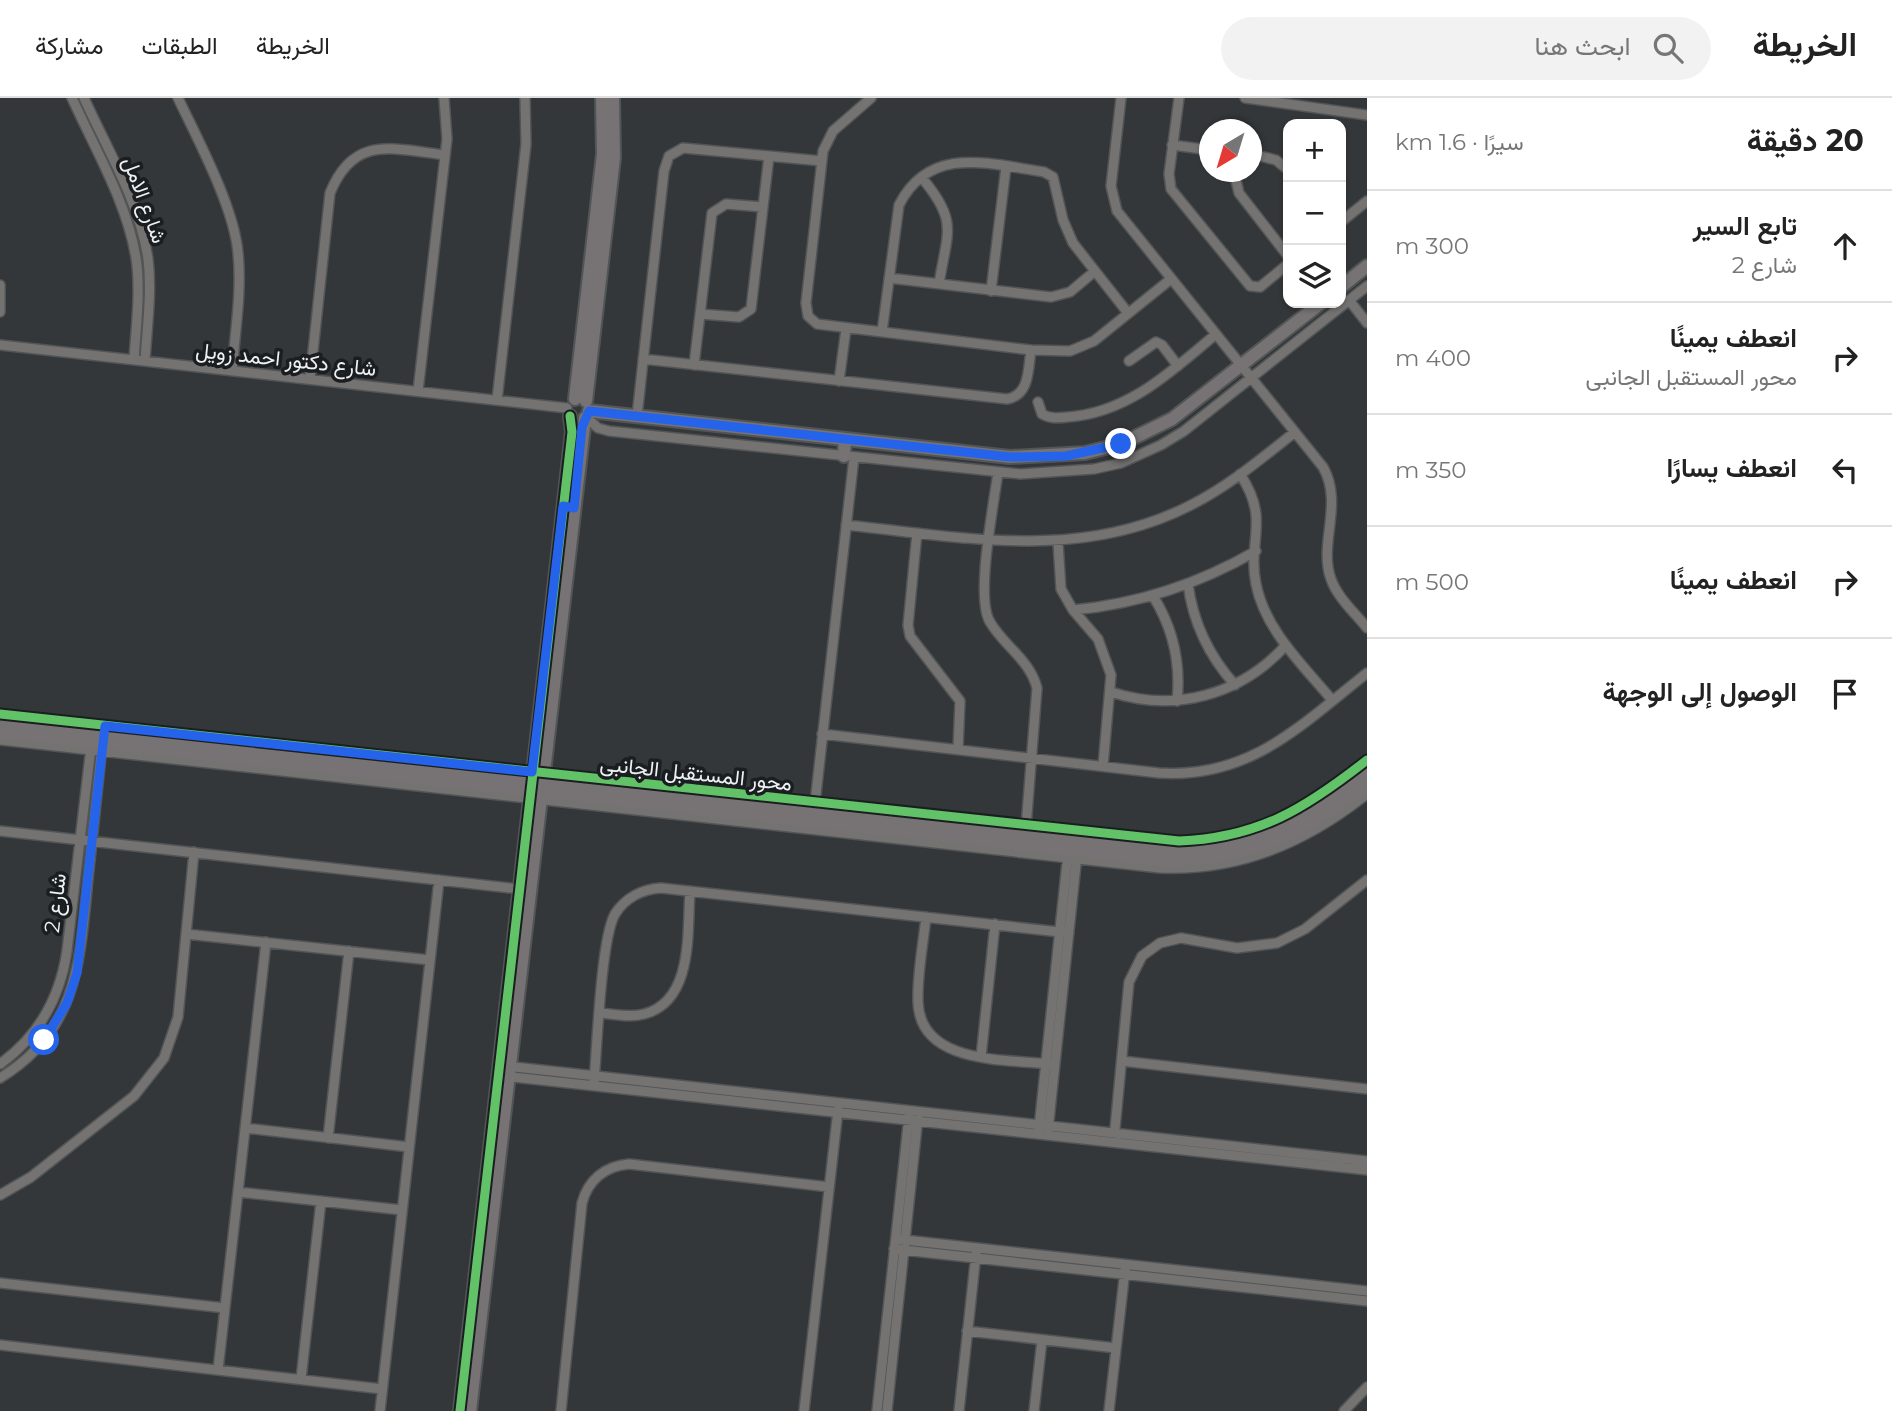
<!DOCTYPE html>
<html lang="ar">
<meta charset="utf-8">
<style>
body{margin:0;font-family:Montserrat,Vazirmatn,sans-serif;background:#f2f2f2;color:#222;direction:rtl}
.controls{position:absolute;right:21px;top:21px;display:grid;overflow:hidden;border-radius:14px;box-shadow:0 2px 5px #0004}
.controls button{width:63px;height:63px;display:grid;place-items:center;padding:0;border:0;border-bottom:2px solid #e0e0e0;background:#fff;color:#222;font:35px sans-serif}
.compass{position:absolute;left:1199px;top:21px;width:63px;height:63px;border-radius:50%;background:#fff;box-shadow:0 2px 5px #0004;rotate:218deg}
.stop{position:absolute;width:21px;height:21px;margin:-16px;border:5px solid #2563eb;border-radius:50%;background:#fff}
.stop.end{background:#2563eb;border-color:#fff;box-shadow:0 2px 7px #0008}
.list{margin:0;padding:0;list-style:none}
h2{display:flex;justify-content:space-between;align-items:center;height:91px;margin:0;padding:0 28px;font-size:30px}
h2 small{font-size:23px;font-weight:400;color:#767676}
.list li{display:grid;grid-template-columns:46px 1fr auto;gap:21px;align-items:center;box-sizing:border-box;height:112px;padding:0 28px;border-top:2px solid #e0e0e0}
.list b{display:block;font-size:26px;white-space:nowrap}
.list p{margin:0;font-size:23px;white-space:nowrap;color:#767676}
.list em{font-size:23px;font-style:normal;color:#767676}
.icon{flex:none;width:38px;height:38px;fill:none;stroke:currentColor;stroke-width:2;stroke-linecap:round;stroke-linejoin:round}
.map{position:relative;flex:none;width:1367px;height:1313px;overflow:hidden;direction:ltr}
header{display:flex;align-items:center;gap:42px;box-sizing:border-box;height:98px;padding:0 35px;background:#fff;border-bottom:2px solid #e0e0e0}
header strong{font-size:33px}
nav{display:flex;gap:38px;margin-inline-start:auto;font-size:24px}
.search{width:490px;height:63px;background:#f2f2f2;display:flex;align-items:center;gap:18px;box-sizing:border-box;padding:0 24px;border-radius:38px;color:#767676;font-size:26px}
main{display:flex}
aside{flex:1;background:#fff}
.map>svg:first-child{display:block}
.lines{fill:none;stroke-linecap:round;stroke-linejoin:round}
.street-casing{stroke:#525556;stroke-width:12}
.secondary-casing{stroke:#525556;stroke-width:16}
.street{stroke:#757272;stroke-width:9}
.secondary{stroke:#777374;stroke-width:12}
.cycleway-casing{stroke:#1b1e20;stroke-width:13}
.cycleway{stroke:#61c268;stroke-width:9}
.route{stroke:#2563eb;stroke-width:9}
.labels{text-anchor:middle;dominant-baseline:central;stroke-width:7;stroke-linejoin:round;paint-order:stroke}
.street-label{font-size:21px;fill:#edf1f4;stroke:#1b1e20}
</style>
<header>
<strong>الخريطة</strong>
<div class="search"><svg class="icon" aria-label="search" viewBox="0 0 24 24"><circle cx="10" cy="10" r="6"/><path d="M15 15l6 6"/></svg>ابحث هنا</div>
<nav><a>الخريطة</a><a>الطبقات</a><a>مشاركة</a></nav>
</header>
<main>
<aside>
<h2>20 دقيقة<small>سيرًا · 1.6 km</small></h2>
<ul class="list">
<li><svg class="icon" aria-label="ahead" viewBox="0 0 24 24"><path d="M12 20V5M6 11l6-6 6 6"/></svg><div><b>تابع السير</b><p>شارع 2</p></div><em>300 m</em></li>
<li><svg class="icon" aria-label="right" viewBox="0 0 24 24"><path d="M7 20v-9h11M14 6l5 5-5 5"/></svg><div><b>انعطف يمينًا</b><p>محور المستقبل الجانبى</p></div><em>400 m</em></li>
<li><svg class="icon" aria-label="left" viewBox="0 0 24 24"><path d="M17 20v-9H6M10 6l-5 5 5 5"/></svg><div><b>انعطف يسارًا</b></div><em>350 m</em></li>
<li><svg class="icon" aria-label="right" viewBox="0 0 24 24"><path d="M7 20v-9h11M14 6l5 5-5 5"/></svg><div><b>انعطف يمينًا</b></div><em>500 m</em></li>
<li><svg class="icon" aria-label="arrive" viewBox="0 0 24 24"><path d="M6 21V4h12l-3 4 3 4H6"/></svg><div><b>الوصول إلى الوجهة</b></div></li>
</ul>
</aside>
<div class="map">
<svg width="1367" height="1313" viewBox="0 0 1367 1313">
<rect width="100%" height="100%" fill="#343739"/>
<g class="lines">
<defs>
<path id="street" d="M72,0c23,51 55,104 64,160 5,33 0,68 -2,102
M84,0c23,51 56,105 64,161 4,33 -1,68 -3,102
M178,0c20,42 56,109 60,155 4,38 -3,79 -6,118
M871,0l-38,33 -10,20 -17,152 2,13 9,8 214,26 39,1 24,-10 77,-62
M1121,0l-10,88 6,25 206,256c21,37 -5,77 8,112 6,18 24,34 36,49
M1179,0l-10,76 2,15 79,97 10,1 28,-23
M1245,0l122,17
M1172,47l38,5
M1252,56l24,6 12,10
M1234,74l5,21 49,63
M922,80c37,44 25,54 17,106
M1341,124l26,-21
M889,180l162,19 19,-5 25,-21
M0,187v27
M991,193l15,-124
M1349,202l18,23
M700,216l39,3 12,-8 18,-153
M882,234l17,-127c31,-61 91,-41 145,-33l9,5 10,43 10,23 55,70
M0,247l567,63
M643,261l364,40c23,-4 21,-30 24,-49
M1129,263l27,-19 6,3 16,21
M694,267l18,-152 14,-9 37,3
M310,281l20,-186c24,-59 63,-44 115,-38
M839,283l7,-52
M418,293l29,-252 -3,-41
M497,302l29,-256 -1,-46
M1038,304l4,12c8,5 17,4 26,3 60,-4 104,-46 148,-83
M637,318l27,-245 5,-15 14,-8 139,13
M586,319l12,11 11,3 411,43 74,-5 27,-6 40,-18 23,-14 183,-145
M998,374c-4,32 -23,125 -8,150 14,24 40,38 47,66l-11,139
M1240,376c31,47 7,66 16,110 9,46 47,81 76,116
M846,427c117,12 235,37 345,-20 38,-19 71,-47 104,-73
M917,435l-9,92 2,11 50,65 -2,48
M1058,445l3,46 12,21 25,29 13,36 -8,91
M1188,486c5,39 21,72 47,101
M1153,498c20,32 28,67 24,105
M1073,512c65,-6 126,-26 183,-59
M1111,594c64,21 130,3 175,-47
M0,616l1179,127c80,-3 127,-33 188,-81
M822,636l337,39c91,6 142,-48 208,-100
M0,642l1160,128c80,3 145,-25 207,-74
M815,705l39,-346
M0,733l519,58
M926,819c-3,28 -9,58 -8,85 2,63 89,57 132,62
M186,836l244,26
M600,915c14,1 30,5 44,1 50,-13 43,-83 46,-123
M981,959l14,-133
M1122,963l245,28
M0,966c39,-28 60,-66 67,-113l24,-204
M506,968l861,95
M503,978l864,94
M0,980c78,-47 80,-118 88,-199 5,-44 9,-89 14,-133
M594,984c3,-34 7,-144 21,-168 10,-16 27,-25 46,-26l408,45
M245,1030l164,19
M1039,1030l29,-275
M1048,1032l29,-275
M328,1040l21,-187
M1114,1041l15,-157 13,-26 18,-13 21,-5 56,10 40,-5 28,-14 62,-49
M238,1094l164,18
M0,1097l31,-18 103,-81 30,-38 14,-41 16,-165
M896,1141l471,52
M894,1151l473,52
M0,1185l225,25
M967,1233l149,17
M0,1247l382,44
M218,1272l48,-428
M301,1281l20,-178
M380,1313l59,-531
M561,1313l21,-208c6,-23 23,-37 47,-39l200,23
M804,1313l34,-301
M877,1313l32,-295
M887,1313l31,-294
M959,1313l17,-157
M1034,1313l8,-71
M1109,1313l16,-141
M1344,1313l23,-24"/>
<path id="secondary" d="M1341,189l26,-21
M575,301l28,-245 -1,-56
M586,303l28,-243 -1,-60
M589,313l421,46 75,-4 36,-9 51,-25 149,-116
M844,358l1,-17
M0,624l1161,128c86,3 140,-26 206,-79
M0,634l1160,128c85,3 142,-25 207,-76
M460,1313l112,-979 -2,-16
M470,1313l115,-993"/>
</defs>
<!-- street casing -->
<use href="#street" class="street-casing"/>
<!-- secondary casing -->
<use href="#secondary" class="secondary-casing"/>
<!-- street -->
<use href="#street" class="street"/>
<!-- secondary -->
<use href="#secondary" class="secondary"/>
<defs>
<path id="cycleway" d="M0,616l1179,127c80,-3 127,-33 188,-81
M460,1313l112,-979 -2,-16"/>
</defs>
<!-- cycleway casing -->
<use href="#cycleway" class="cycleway-casing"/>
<!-- cycleway -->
<use href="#cycleway" class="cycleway"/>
</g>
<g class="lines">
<!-- route -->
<path class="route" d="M44,942l23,-37 10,-30 28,-247 427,46 31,-266 11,2 8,-81 7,-16 421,46 56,-1 55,-12"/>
</g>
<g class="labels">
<!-- street labels -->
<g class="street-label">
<text transform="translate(145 102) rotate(70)">شارع الامل</text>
<text transform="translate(286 261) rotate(6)">شارع دكتور احمد زويل</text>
<text transform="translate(696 675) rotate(6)">محور المستقبل الجانبى</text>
<text transform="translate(55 805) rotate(-83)">شارع 2</text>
</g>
</g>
</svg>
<div class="controls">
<button>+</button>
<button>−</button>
<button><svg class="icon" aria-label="layers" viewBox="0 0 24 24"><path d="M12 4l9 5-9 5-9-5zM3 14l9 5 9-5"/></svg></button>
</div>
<svg class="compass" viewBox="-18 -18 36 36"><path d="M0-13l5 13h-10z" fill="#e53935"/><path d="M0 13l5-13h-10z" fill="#767676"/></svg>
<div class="stop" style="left:44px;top:942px"></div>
<div class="stop end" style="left:1121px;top:346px"></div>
</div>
</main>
